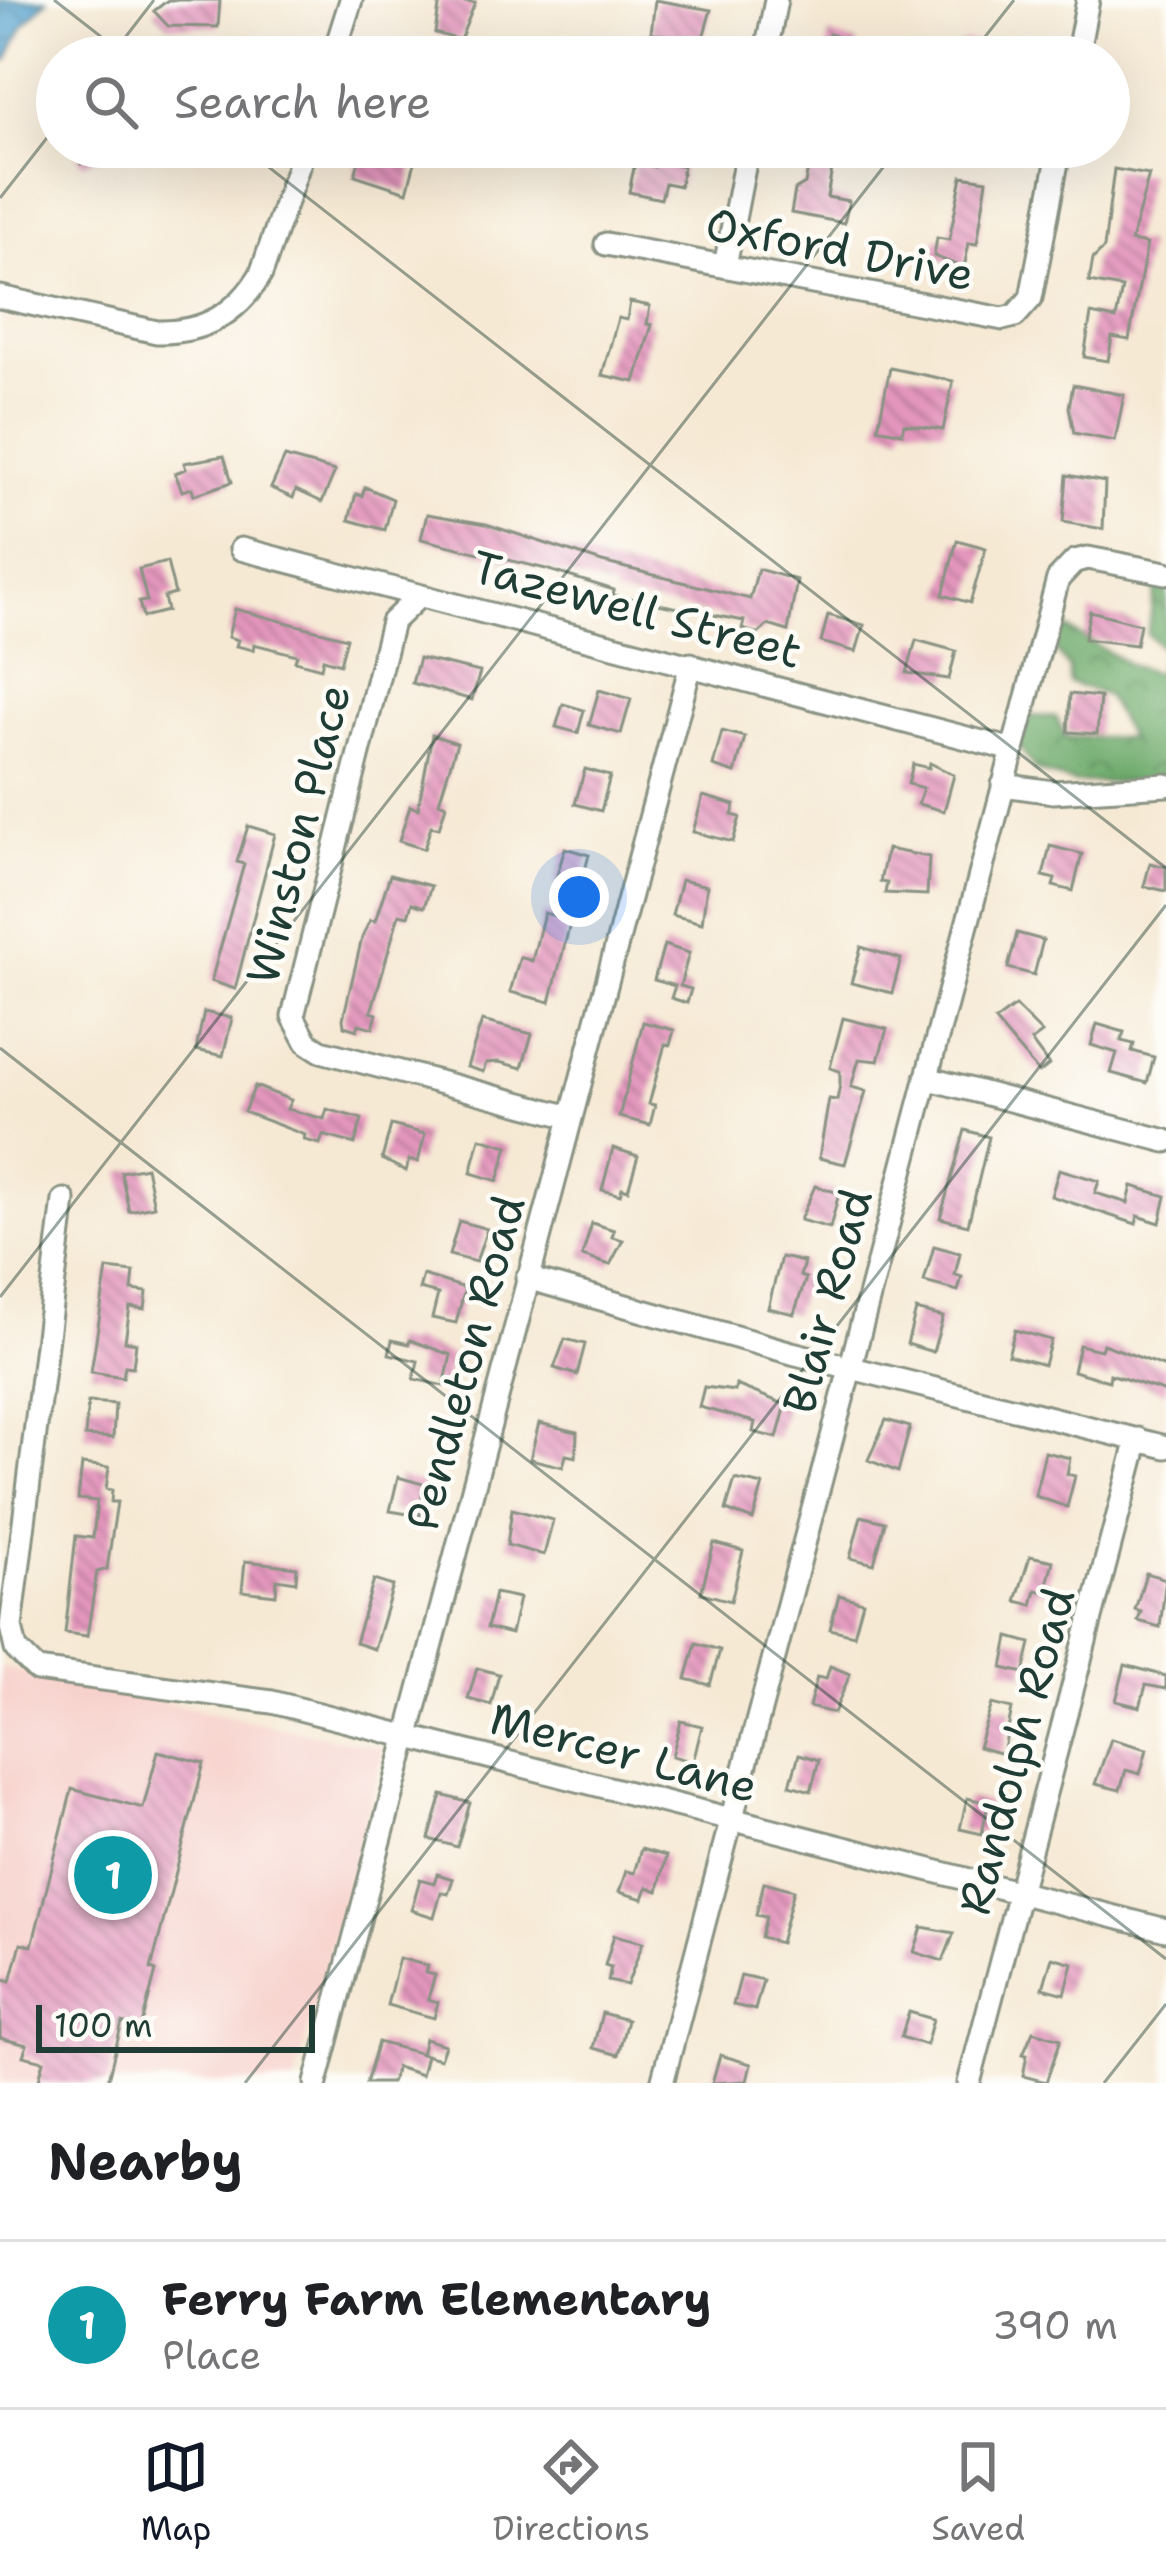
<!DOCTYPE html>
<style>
body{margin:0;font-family:"Shantell Sans",sans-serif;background:#f6f6f6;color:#202124}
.scale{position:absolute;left:36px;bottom:30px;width:279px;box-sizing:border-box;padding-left:12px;border:6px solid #1f3d34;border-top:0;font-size:33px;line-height:42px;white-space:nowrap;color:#1f3d34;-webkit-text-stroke:9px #fdfcf7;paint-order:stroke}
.you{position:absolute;left:579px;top:897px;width:42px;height:42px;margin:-30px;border:9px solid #fff;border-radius:50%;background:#1a73e8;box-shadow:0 0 0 18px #1a73e833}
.badge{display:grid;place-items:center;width:78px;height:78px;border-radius:50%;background:#111827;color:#fff;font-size:39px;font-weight:700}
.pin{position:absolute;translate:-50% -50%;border:6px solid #fff;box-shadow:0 3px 12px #0006}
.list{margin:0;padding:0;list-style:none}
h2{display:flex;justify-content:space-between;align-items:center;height:156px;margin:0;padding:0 48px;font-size:51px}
h2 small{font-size:39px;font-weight:400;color:#757577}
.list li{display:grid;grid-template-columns:78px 1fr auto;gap:36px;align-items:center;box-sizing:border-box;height:168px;padding:0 48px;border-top:3px solid #e0e0e0}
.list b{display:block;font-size:45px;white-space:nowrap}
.list p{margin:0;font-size:39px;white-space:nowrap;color:#757577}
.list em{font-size:39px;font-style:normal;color:#757577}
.icon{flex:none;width:66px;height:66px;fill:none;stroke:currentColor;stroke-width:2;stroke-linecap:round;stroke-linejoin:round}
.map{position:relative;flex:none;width:1166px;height:2083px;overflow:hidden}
.search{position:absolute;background:#fff;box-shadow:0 12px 48px #0002;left:36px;right:36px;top:36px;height:132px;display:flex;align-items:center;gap:30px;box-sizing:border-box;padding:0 42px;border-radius:66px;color:#757577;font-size:45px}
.sheet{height:324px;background:#fff}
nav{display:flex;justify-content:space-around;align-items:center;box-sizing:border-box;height:168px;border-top:3px solid #e0e0e0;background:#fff;font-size:33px;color:#757577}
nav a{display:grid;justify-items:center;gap:6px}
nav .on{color:#111827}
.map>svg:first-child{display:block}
.built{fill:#f7d0cb}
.forest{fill:url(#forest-crowns);stroke:#467450;stroke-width:3}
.water{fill:url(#water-waves);stroke:#3a7081;stroke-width:3}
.building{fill:url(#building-back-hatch)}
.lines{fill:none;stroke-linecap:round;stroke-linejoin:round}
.minor-casing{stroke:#8a9384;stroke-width:27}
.minor{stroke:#fff;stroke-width:21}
.ticks{fill:none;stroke:#1f3d34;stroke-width:3;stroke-opacity:0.45}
.labels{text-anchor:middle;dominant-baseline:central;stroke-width:9;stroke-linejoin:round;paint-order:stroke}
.street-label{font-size:45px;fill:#1f3d34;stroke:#fdfcf7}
</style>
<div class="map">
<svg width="1166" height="2083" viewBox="0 0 1166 2083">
<defs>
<pattern id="forest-crowns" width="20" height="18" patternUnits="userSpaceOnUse" patternTransform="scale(3)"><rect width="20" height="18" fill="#6eab6c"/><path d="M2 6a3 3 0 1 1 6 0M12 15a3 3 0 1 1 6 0" fill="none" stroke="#5a8c5a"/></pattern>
<pattern id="water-waves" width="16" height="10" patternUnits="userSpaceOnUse" patternTransform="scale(3)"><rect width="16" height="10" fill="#56a2ce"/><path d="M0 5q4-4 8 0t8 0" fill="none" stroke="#4785a8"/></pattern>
<pattern id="building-back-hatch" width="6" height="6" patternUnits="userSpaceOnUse" patternTransform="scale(3)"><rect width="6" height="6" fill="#e496bd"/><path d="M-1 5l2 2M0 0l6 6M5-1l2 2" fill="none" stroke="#b87c9a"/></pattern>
</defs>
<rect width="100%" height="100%" fill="#fdfcf7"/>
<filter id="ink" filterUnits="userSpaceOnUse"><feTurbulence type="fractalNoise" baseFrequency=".00833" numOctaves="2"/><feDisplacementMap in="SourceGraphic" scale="24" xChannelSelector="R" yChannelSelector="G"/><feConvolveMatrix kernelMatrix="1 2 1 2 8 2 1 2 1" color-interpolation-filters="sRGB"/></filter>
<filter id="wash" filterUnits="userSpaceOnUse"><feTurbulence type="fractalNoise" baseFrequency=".004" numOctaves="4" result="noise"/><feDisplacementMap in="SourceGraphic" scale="48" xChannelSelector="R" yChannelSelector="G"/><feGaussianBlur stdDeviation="2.7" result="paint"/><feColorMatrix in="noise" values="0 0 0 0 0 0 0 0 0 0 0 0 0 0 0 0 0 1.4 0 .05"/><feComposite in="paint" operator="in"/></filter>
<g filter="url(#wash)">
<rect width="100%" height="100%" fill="#f6e9d4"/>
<!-- built -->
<path class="built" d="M0,1667l384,82 -90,334h-294z"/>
<!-- forest -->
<path class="forest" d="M1157,582l9,3v196l-92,2 -38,-12 -19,-28 14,-27 25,1 10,20 63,1 -23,-43 -37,-12v-15l-19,-25 11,-18 71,41 26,8 5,-25 -16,-15z"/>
<!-- water -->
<path class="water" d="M0,0h47l-24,26 -16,34h-7z"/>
<g id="blocks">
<!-- building -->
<path class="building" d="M168,0h52l-2,27 -50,-1 -14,-15z
M440,0l35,3 -15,37 -25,-7z
M655,0l56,10 -13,45 -40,-7 3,-13 -10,-2z
M829,34l28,9 -2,14h-30z
M963,41l45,8 -1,8h-47z
M75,147h48v1l-42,16z
M387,147h32l-12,45 -52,-17 7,-24 22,7z
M812,147h24l-9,50 22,4 -5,22 -53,-10 4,-23 10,-6z
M655,161l28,5 -3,20 -15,-3 -4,16 -32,-7 6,-29 19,4z
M1114,169l35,6 -18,66 16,3 -18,96 -17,-3 -4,24 -24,-4 7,-43 25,5 6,-31 -33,-6 4,-23 11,-11z
M962,176l25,4 -10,64 -8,-1 -5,25 -30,-12 3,-18 12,2z
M630,302l20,4 -3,18 5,1 -17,57 -33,-7 16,-57 9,2z
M890,368l63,13 -10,49 -39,-6 -2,9 -24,-5z
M1073,385l51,10 -9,46 -41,-8 -5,-26z
M224,456l8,26 -38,13 -2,-7 -10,3 -7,-18 11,-4 -2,-6z
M285,457l50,14 -13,31 -26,-12 -3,8 -22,-10z
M1067,475l38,7 -2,47 -40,-7z
M365,487l28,12 -8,31 -36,-10 7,-26 6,2z
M427,514l59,10 116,38 148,37 8,-30 39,11 -9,51 -20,-6 -10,9 -16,-5 2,-8 -131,-26 1,-5 -68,-21 -125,-30z
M957,540l29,8 -16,55 -27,-8z
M167,562l8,32 -11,3 3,14 -24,6 -4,-15 8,-1 -8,-32z
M235,609l112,29 -7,26 -17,-5 -2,9 -26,-7 2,-6 -43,-11 -1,6 -17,-4 2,-6 -10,-3z
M1090,611l50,13 -4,21 -52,-6z
M828,615l36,10 -8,27 -35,-10z
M916,640l40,11 -7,28 -42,-6z
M419,658l61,14 -8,28 -60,-17z
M599,690l32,9 -10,35 -32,-9z
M1070,694l30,3 -3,37 -29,-2z
M563,704l21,6 -6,23 -22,-6z
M722,731l23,6 -10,36 -22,-7z
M432,735l25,8 -18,59 7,3 -7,23 -8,-2 -7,23 -25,-8 11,-35 8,3z
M930,763l24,12 -10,36 -26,-7 5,-16 -15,-4 5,-20 16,4z
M585,769l25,7 -9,35 -26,-7z
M703,796l32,9 -3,10 8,2 -7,25 -40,-10z
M248,826l27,8 -40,155 -24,-8 33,-117 -7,-2z
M1050,846l32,8 -9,37 -20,-5 2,-7 -12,-3z
M565,848l24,7 -9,34 -25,-7z
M887,849l42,8 -2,38 -42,-2 2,-10 -7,-1z
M1150,863l16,4v24l-22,-5z
M390,875l41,11 -7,21 -12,-4 -4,13 -9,-2 -28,98 6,2 -4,14 -14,-4 -2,6 -13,-4 -1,-7 19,-81 8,-18 5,1z
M681,880l26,6 -5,37 -30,-8z
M544,913l27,7 -21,82 -40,-10 10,-35 12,4z
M1017,933l26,7 -9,35 -26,-7z
M664,945l25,8 -9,33 11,3 -4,14 -16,-5 4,-12 -21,-6z
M861,947l40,12 -9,34 -41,-10z
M1015,1006l27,27 -11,8 18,24 -10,8 -44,-52z
M204,1012l28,6 -9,38 -27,-6z
M843,1018l44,11 -9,32 -19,-2 -8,28 15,4 -21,73 -26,-6 10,-59 8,1 3,-15v-14l-10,-3z
M482,1021l50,13 -10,34 -23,-6 -13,1 -3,9 -16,-5z
M643,1022l31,8 -4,15 -5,-1 -16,60 6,1 -5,20 -31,-8z
M1097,1024l27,8 -3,9 13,3 -2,7 22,6 -7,26 -36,-10 6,-20 -26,-8z
M255,1086l36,14 -4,9 37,10 3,-10 35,10 -7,25 -32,-9 -3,9 -16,-4 1,-5 -61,-23z
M391,1125l34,9 -7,28 -9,-2 -3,11 -24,-12z
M965,1130l24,7 -21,88 -28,-7z
M480,1138l28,8 -10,35 -27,-8z
M613,1148l25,8 -10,34 -6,-2 -2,7 -18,-5z
M146,1167l8,39 -25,5 -8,-39z
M1059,1169l40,12 -4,12 33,10 4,-17 34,10 -6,27 -22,-7 -2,8 -85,-28z
M815,1186l24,7 -9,35 -30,-8z
M459,1221l28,8 -11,33 -27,-7z
M592,1223l22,7 -2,7 11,3 -13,25 -28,-9z
M934,1246l26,7 -5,22 7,2 -4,14 -34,-9z
M781,1257l23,5 -4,14 6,2 -12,36 -26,-6z
M107,1269l27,3 -2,18 15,2 -2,17 -15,-2 -5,34 11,2 -3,24 -8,-1 -2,11 -32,-5z
M423,1275l42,13 -9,35 -24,-5 6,-24 -19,-5z
M916,1310l27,7 -10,35 -26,-8z
M1015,1330l36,10 -7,25 -36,-10z
M565,1339l20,5 -8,31 -23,-7z
M392,1340l17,4 1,-4 41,15 -7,31 -30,-7 4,-18 -29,-7z
M1103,1344l63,23v25l-56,-18 -1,7 -36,-10 6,-26 22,5z
M736,1385l50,20 -9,33 -24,-6 2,-10 -56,-15 5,-20 31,4z
M88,1402l27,2 -2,34 -28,-2z
M886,1420l24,7 -12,45 -30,-12z
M539,1423l38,9 -1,25 -10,-2 -3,12 -33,-8z
M1045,1452l25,6 -3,16 8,2 -8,31 -32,-11z
M82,1464l27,3 -3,22 6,1 -1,12h6l-10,67 -10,3 -10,64 -22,-3 11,-97 17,2 4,-37 -19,-2z
M398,1477l25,7 -3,32 -30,-5z
M735,1479l28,6 -10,35 -27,-10z
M512,1509l41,11 -9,35 -37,-10z
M861,1516l24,6 -11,42 -24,-6z
M714,1543l29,8 -12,50 -30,-8z
M1030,1556l23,5 -8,31 -9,-2 -4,15 -16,-4z
M245,1561l52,6 -1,15 -19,-3 -1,16 -34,-4z
M1146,1573l20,6 -6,48 -22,-6 3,-9 -6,-2z
M374,1580l19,6 -19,63 -19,-6z
M495,1593l24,5 -8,36 -24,-6z
M839,1595l24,7 -9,33 -24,-6z
M1009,1637l22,6 -7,30 -21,-5z
M696,1643l24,7 -10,35 -24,-6z
M1125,1665l41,11v13l-20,-4 -6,22 -24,-6z
M830,1666l20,8 -16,39 -25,-6 8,-30 9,2z
M477,1668l22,6 -8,31 -23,-6z
M992,1704l20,5 -9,45 -25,-7z
M681,1721l21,5 -9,36 -21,-6z
M1111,1739l36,10 -7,25 -14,-4 -6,20 -25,-6z
M158,1751l46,12 -53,206 5,2 -15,57 -19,-5 -15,60h-69l6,-22 -21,-5 4,-11 -27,-7v-60l11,3 10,-38 11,3 40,-157 71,19z
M799,1754l20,6 -8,31 -21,-6z
M442,1795l28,8 -13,44 -28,-8z
M967,1798l21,5 -6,31 -22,-5z
M641,1849l25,7 -8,35 -11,-4 -4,12 -24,-7 7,-21 8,2z
M437,1874l16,5 -5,15 -7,-2 -7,25 -23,-7 9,-31 14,4z
M764,1882l30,8 -14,53 -19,-5 5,-21 -10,-2z
M922,1927l32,6 -11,28 -29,-9z
M614,1935l29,7 -16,43 -19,-4 3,-14 -6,-2z
M1052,1957l21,6 -8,31 -22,-6z
M399,1958l29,8 -2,7 9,2 -7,24 10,3 -4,16 -47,-13z
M741,1975l22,5 -8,30 -22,-5z
M909,2012l24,7 -7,26 -25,-8z
M602,2013l25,7 -9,35 -25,-7z
M1033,2031l28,8 -15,43 -23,-6 4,-21 -4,-1z
M425,2039l20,6 -5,14 -19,-5z
M378,2042l48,13 -5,20 -25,-8 -5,16h-25z
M720,2055l31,9 -4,17 -35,2z"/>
</g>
</g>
<g filter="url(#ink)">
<use href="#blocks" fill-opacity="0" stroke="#8a9384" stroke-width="3"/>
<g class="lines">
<defs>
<path id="minor" d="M333,57l18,-57
M765,57l11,-57
M1077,57l11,-57
M606,244l397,75 12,-3 16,-18 29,-151
M725,266l23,-119
M0,297l157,35c47,1 80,-18 104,-58l44,-127
M241,549l772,201
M418,597l-26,25 -99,394 14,26 14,9 250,66
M1003,785l50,7 113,-7
M926,1078l240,63
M64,1200l-53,427 5,22 21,21 235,32 894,228
M527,1278l265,75 374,94
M316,2083l375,-1419
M662,2083l396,-1504 17,-18 13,-3 78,15
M969,2083l169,-644"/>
</defs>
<!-- minor casing -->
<use href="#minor" class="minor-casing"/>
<!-- minor -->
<use href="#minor" class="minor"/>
</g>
</g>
<!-- ticks -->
<path class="ticks" d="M54,0l73,57M110,57l44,-57M969,57l45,-57M243,147l923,721M0,198l57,-73M0,1048l1166,911M0,1297l899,-1150M245,2083l921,-1178M1104,2083l62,-79"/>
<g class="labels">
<!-- street labels -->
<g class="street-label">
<text transform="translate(840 249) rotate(11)">Oxford Drive</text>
<text transform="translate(637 609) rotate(15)">Tazewell Street</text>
<text transform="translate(298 834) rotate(-76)">Winston Place</text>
<text transform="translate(827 1301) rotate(-75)">Blair Road</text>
<text transform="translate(465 1363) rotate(-75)">Pendleton Road</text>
<text transform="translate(1016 1751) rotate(-75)">Randolph Road</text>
<text transform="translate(624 1752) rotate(15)">Mercer Lane</text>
</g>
</g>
</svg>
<div class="scale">100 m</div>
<div class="you"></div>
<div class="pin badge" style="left:113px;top:1875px;background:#0f9aa8">1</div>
<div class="search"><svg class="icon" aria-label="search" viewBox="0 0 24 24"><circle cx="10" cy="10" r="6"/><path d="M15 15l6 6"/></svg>Search here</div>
</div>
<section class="sheet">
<h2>Nearby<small></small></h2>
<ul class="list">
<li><span class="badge" style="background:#0f9aa8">1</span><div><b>Ferry Farm Elementary</b><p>Place</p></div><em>390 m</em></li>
</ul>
</section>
<nav>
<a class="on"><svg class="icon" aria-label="map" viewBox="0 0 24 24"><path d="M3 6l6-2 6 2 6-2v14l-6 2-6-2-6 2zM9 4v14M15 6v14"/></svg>Map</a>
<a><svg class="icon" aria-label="directions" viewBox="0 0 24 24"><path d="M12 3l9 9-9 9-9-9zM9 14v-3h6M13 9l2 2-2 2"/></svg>Directions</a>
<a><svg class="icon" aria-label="saved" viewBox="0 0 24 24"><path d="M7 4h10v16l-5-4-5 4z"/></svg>Saved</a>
</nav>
